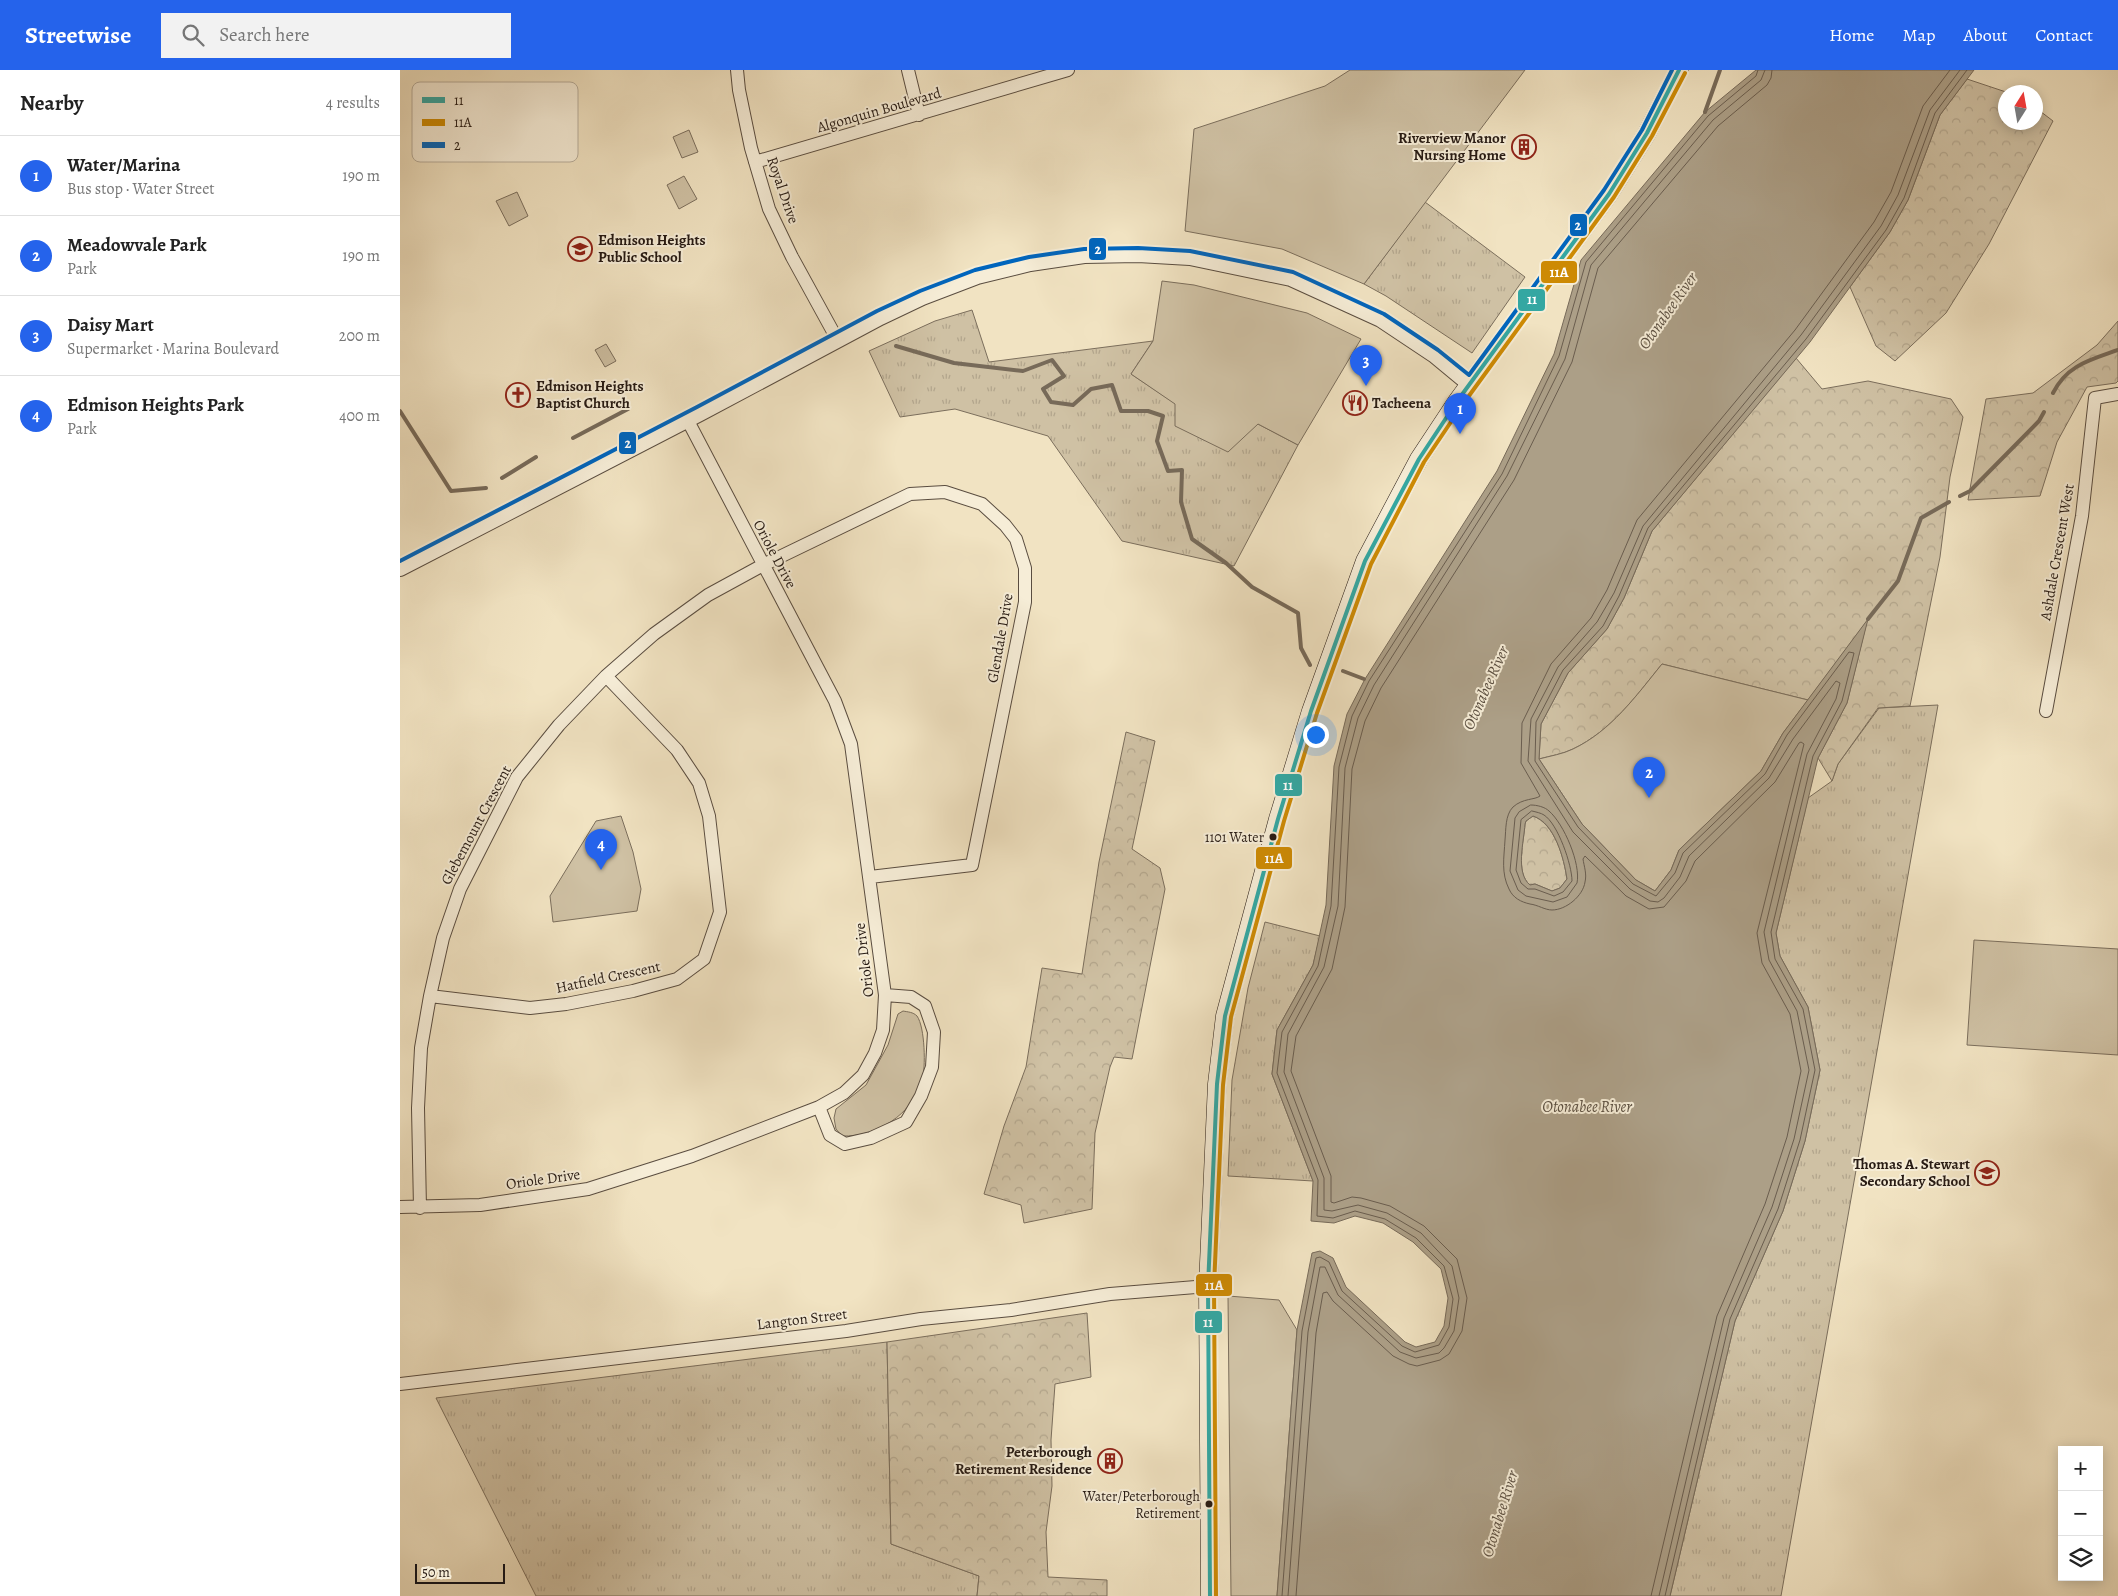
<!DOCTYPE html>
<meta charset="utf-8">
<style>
body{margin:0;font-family:Alegreya,serif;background:#f2f2f2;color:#222}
.controls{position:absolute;right:15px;bottom:15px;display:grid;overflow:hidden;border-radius:0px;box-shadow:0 2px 12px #0003}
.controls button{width:45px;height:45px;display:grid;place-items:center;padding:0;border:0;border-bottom:1px solid #e0e0e0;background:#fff;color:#222;font:25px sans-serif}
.compass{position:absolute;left:1598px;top:15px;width:45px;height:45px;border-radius:50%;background:#fff;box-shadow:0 2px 12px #0003;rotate:11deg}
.scale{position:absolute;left:15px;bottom:12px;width:90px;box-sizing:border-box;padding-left:5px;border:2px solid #271b14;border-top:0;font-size:14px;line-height:18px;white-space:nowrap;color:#271b14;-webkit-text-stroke:4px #f6edd7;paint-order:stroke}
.you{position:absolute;left:915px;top:664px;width:18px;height:18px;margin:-12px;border:4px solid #fff;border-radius:50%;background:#1a73e8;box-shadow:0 0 0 8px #1a73e833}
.badge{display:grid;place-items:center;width:32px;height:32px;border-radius:50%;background:#2563eb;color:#fff;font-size:16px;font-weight:700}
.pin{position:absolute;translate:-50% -41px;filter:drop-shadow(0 1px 2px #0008)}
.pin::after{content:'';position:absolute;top:26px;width:18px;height:15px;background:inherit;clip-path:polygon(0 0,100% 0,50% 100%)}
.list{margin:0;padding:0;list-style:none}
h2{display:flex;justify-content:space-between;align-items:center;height:65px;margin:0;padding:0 20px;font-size:21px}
h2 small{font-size:16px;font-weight:400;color:#767676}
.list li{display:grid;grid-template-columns:32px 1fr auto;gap:15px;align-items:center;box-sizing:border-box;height:80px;padding:0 20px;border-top:1px solid #e0e0e0}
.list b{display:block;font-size:19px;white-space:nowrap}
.list p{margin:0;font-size:16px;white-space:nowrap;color:#767676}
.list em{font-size:16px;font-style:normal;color:#767676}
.icon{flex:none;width:28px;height:28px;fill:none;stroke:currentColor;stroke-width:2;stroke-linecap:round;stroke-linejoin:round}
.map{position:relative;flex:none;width:1718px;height:1526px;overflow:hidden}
header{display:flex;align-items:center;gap:30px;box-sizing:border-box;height:70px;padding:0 25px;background:#2563eb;color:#fff}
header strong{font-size:24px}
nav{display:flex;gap:28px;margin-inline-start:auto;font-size:18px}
.search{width:350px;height:45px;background:#f2f2f2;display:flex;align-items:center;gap:12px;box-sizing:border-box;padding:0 18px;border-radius:0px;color:#767676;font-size:19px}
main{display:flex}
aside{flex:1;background:#fff}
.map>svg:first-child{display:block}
.grass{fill:url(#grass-tufts);stroke:#7b6e5c}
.forest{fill:url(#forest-crowns);stroke:#7b6e5c}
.park{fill:#cfc1a4;stroke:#7b6e5c}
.water{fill:#ac9f87;stroke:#776a59;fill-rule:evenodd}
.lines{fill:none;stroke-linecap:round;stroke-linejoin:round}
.shore{stroke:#6a5d4e;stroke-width:1}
.stream{stroke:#776a59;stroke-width:4}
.minor-casing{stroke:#5a4d40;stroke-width:14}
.tertiary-casing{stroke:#5a4d40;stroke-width:18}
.secondary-casing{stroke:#271b14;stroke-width:19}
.minor{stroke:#f6edd7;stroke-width:12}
.tertiary{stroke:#f6edd7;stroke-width:16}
.secondary{stroke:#f6edd7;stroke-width:18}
.bus-1-casing{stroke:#f6edd7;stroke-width:8}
.bus-2-casing{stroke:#f6edd7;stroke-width:8}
.bus-3-casing{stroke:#f6edd7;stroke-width:8}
.bus-1{stroke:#34a7a2;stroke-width:4}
.bus-2{stroke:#cd8a04;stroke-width:4}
.bus-3{stroke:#0065bd;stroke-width:4}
.bus-dot{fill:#271b14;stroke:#f6edd7;stroke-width:2}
.labels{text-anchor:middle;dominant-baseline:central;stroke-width:4;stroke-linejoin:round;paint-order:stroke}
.bus-label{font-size:14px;fill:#271b14;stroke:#f6edd7;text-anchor:end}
.street-label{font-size:15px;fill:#271b14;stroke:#f6edd7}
.poi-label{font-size:15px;font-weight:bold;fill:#271b14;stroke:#f6edd7;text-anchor:end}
.water-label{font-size:16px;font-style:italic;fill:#5c5042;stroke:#f6edd7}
.key{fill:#f6edd7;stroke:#b8ae9c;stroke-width:1}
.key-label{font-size:14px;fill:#271b14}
.line-badge{stroke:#f6edd7;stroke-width:2}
.badge-label{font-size:14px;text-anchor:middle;font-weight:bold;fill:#fff}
</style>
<header>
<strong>Streetwise</strong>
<div class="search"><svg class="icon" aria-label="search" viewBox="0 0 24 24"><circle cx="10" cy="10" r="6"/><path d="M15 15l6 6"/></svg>Search here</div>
<nav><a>Home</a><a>Map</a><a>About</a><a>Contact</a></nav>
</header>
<main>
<aside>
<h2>Nearby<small>4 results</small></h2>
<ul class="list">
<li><span class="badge">1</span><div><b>Water/Marina</b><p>Bus stop · Water Street</p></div><em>190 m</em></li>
<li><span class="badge">2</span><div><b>Meadowvale Park</b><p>Park</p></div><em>190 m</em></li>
<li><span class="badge">3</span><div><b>Daisy Mart</b><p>Supermarket · Marina Boulevard</p></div><em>200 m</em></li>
<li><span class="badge">4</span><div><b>Edmison Heights Park</b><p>Park</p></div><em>400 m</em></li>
</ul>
</aside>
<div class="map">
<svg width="1718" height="1526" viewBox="0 0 1718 1526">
<defs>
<pattern id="grass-tufts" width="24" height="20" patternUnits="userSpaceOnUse" patternTransform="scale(1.25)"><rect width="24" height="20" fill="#cfc1a4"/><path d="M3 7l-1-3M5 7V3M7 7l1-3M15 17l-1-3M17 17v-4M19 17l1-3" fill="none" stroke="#b2a58c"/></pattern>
<pattern id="forest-crowns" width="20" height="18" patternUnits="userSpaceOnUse" patternTransform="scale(1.25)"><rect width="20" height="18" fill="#cfc1a4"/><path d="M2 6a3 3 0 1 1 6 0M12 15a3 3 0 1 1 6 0" fill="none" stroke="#b2a58c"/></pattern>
</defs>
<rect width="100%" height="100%" fill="#f1e3c2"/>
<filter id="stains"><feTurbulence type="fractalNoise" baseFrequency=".004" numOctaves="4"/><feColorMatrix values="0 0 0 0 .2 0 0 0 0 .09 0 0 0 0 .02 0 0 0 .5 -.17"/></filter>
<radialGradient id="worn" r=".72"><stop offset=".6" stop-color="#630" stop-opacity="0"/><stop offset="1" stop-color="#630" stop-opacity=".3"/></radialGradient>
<!-- grass -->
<path class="grass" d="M1025,132l100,75 -53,76 -86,-57 -22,-12z
M572,240l17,52 164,-21 -22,33 45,30 82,20 40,21 -64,121 -112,-25 -74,-105 -93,-27 -55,8 -31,-66 66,-30z
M1538,635l-157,891h-111l65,-275 48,-110 22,-70 15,-71 -12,-63 -28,-51 -4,-23 32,-135 24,-17 6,-17 41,-56z
M865,852l55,14 -7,29 -36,65 -5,44 41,107 -85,-5 4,-96 16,-92z
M487,1272l4,202 88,32 -2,20h-441l-100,-198z"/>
<!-- forest -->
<path class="forest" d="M1567,9l39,13v30h30v-14l17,13 -64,123 -43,69 -51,48 -19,-15 -26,-59 40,-55 18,-32 32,-85z
M1718,251v60l-2,2 -29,4 -30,55 -17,54 -72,4 18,-101 47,-6 64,-48z
M1396,288l26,31 46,-8 83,18 12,18 -13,60 -10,80 -30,149 -32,2 -40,56 -6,17 -14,-23 29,-55 20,-82 -59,79 -146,-36c-26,32 -51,67 -89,85 -10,5 -23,7 -34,10l2,-35 27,-51 39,-44 17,-31 28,-67z
M726,662l29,9 -23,108 28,19 5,21 -33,170 -18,-2 -4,10 -15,66 -3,76 -68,14 -3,-18 -37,-11 20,-68 22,-59 16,-99 40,6 17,-112z
M1133,746c22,8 31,42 34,63l-7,9 -8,3 -17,-7 -5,1c-15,-12 -6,-44 -5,-61l1,-3z
M687,1243l4,64 -36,7 -4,56 1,46 -6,46 2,45 59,3v16h-130l2,-20 -88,-32 -4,-202z"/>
<!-- park -->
<path class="park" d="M950,0h175l-161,214 -82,-35 -97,-18 9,-102 131,-43z
M289,60l9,22 -16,6 -9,-21z
M284,106l13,23 -18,10 -12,-24z
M117,122l11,24 -19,10 -13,-25z
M762,211l32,4 113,28 54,26 -63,106 -40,-21 -30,28 -53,-26v-22l-44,-30 22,-33z
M206,274l10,17 -11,6 -10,-17z
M1262,594l146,36 -25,33 -22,38 -82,79 -8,20 -16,21 -19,-11 -54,-56 -43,-65c11,-3 24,-5 34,-10 38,-18 63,-53 89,-85z
M221,746l12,36 8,37 -4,22 -84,11 -3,-26 46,-75z
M1574,870l144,9v106l-151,-10z
M503,941c5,1 10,1 14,5 8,11 9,52 5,65 -10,34 -46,56 -80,55l-6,-7 -2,-11 2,-9 30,-24 22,-40 10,-31z
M828,1226l51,4 18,30 -20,266h-46z"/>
<!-- water -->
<path class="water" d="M1356,0h218l-34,45 -32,85 -18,32 -80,110 -158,189 -28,67 -17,31 -39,44 -27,51 -2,35 43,65 54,56 19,11 16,-21 8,-20 82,-79 22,-38 85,-114 -21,84 -29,55 -42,175 4,23 28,51 12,63 -15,71 -22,70 -48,110 -65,275h-393l20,-266 15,-77 8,-2 13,7 13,29 59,55 11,5 19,-5 9,-16 4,-28 -7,-29 -28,-27 -30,-19 -28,-7 -21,7 -23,-2 2,-40 -41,-107 5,-44 36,-65 13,-60 8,-139 13,-52 18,-35 132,-208 57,-117 27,-94 124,-148zM1133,746c22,7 31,43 34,63l-7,9 -8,3 -17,-7 -5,1c-15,-12 -6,-44 -5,-61l1,-3z"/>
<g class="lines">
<!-- shore -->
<path class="shore" d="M1131,735c6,0 14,2 18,6 15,13 32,53 28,72l-10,14 -14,5 -27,-6 -8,-6 -8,-19 5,-53 4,-6z
M1132,741c4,1 9,2 12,4 14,9 28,50 28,66l-9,11 -9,4 -19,-7h-7l-7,-6 -5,-13 5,-50z
M882,1526l20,-265 14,-73 4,-1 9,5 13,29 60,55 13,6 24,-7 10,-18 4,-28 -9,-33 -28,-28 -31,-19 -30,-8 -22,7 -16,-2 1,-36 -41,-107 5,-41 36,-66 13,-60 8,-139 13,-51 17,-35 133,-207 57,-118 27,-94 122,-146 48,-40 2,-6
M888,1526l20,-264 12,-65h5l13,28 62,57 16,6 23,-5 5,-5 10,-17 5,-33 -7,-32 -31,-33 -34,-20 -29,-8 -26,6 -8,-1v-32l-40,-106 4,-38 36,-67 14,-61 7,-138 13,-50 16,-33 133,-209 58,-117 26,-94 122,-145 48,-40 4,-10
M896,1526l20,-263 7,-40 4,-1 6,9 60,55 16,8 8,2 23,-6 9,-6 13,-23 5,-33 -10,-39 -33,-33 -34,-20 -29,-8 -9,-1 -18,6 -3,-1v-26l-40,-105 5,-35 36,-67 13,-62 7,-138 13,-48 16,-33 133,-208 58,-118 26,-94 120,-142 49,-41 4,-7 1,-8
M1251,1526l66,-280 48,-112 22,-67 14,-66 -11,-57 -28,-51 -5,-30 47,-189 -3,-2 -2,1 -24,39 -80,79 -9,20 -22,26 -15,2 -23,-13 -41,-40 -2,3c1,7 4,15 2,23 -2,14 -19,28 -33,28 -7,0 -14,-5 -22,-6 -9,-2 -17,-6 -21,-15 -8,-16 -5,-31 -4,-49 1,-10 0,-25 8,-33 10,-9 22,-7 27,-11l-19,-33 1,-40 29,-59 40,-46 16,-28 30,-70 158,-190 79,-108 17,-30 32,-86 27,-36
M1259,1526l65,-278 48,-111 22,-68 15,-69 -12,-59 -28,-51 -5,-28 43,-178 29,-55 4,-16 -4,-2 -43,58 -24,39 -80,78 -9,21 -16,21 -6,4 -8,-1 -20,-12 -57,-57 -45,-71 3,-42 27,-52 39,-45 17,-29 29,-67 158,-191 80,-109 17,-31 32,-85 30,-40
M1265,1526l65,-277 48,-110 22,-69 15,-70 -12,-61 -28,-50 -4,-27 42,-176 29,-55 12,-48 -5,-1 -62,83 -22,39 -82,79 -8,20 -19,23 -23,-12 -55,-57 -43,-66 1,-39 27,-52 40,-44 16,-30 29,-68 158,-189 80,-109 18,-32 31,-85 32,-43"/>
<!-- stream -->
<path class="stream" d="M1305,42l15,-42
M496,276l58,17 69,8 29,-11 12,16 -21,13 8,13 22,3 18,-16 21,-4 9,26h27l15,5 -6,25 11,30 14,-1 -1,32 11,37 34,24 26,24 46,26 3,35 9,17
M1653,323c14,-28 37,-33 65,-43
M0,341l51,80 35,-3
M173,368l55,-29
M102,408l34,-21
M1560,426l10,-5 69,-70 5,-9
M1468,549l30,-38 23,-63 28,-16
M943,601l21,8"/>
<defs>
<path id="minor" d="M337,0l2,20 12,58 18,61 23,48 45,82
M508,0l11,45
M355,92l313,-92
M1646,641l36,-195 13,-118 23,-4
M30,926l100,12 36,-4 67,-13 44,-12 27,-20 16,-47 -11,-96 -10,-33 -22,-33 -71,-74
M419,1037l11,28 15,9 26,-6 35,-16 15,-26 11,-29 2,-35 -9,-26 -14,-9 -26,-2
M0,1137l80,-2 108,-16 104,-33 127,-49 25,-14 19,-18 12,-22 8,-23 2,-35 -34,-251 -16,-43 -148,-282
M20,1138l-2,-100 3,-60 9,-52 13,-58 17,-49 57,-112 42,-52 47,-49 48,-42 54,-39 55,-30 147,-71 35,-2 37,12 23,21 11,14 9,29v34l-53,263 -102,12
M0,1314l446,-53 75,-12 90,-9 99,-16 98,-8"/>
<path id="tertiary" d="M0,498l300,-155 180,-96 42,-20 55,-21 53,-13 54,-8 54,-1 52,3 101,21 90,41 54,36 35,29"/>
<path id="secondary" d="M810,1526l-2,-310 9,-202 8,-68 53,-197 33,-108 54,-150 54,-102 39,-59 151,-206 38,-61 32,-63"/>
</defs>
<!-- minor casing -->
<use href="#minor" class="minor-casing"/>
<!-- tertiary casing -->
<use href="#tertiary" class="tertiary-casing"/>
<!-- secondary casing -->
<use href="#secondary" class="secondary-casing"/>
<!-- minor -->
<use href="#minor" class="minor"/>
<!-- tertiary -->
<use href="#tertiary" class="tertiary"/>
<!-- secondary -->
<use href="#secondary" class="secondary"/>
<defs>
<path id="bus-1" d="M810,1526l-2,-310 9,-202 8,-68 53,-197 33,-108 54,-150 54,-102 39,-59 151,-206 38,-61 32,-63"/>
<path id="bus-2" d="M816,1526l-2,-310 9,-201 8,-68 53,-196 33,-108 54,-149 53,-102 39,-58 151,-207 38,-61 33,-63"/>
<path id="bus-3" d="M0,491l297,-154 180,-96 43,-20 55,-21 54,-13 55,-8 54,-1 52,3 103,21 91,42 54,36 31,25 135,-185 38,-60 30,-60"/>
</defs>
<!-- bus-1 casing -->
<use href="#bus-1" class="bus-1-casing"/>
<!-- bus-2 casing -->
<use href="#bus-2" class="bus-2-casing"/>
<!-- bus-3 casing -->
<use href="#bus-3" class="bus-3-casing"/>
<!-- bus-1 -->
<use href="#bus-1" class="bus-1"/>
<!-- bus-2 -->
<use href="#bus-2" class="bus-2"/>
<!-- bus-3 -->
<use href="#bus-3" class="bus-3"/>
</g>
<!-- icons -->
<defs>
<symbol id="building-ring" viewBox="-11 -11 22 22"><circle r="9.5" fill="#f6edd7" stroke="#8f2418" stroke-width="1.5"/><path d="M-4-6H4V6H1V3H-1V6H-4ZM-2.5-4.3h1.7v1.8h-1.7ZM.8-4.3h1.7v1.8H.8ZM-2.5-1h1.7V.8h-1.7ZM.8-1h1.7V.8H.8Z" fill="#8f2418"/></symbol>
<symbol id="school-ring" viewBox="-11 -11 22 22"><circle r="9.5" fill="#f6edd7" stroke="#8f2418" stroke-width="1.5"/><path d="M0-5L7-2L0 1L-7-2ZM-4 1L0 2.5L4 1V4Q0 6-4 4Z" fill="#8f2418"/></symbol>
<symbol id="church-ring" viewBox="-11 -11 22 22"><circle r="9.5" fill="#f6edd7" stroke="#8f2418" stroke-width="1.5"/><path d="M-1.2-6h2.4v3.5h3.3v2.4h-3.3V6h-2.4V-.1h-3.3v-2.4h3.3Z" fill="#8f2418"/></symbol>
<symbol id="restaurant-ring" viewBox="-11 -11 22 22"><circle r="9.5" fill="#f6edd7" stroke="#8f2418" stroke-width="1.5"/><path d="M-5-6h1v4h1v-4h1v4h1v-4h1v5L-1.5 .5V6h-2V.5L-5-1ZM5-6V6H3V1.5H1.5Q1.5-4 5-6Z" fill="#8f2418"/></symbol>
</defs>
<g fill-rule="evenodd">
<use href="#building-ring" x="1110" y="63" width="28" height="28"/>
<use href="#school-ring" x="166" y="165" width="28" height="28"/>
<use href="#church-ring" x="104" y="311" width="28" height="28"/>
<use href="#restaurant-ring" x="941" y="319" width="28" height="28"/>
<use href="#school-ring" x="1573" y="1089" width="28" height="28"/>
<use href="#building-ring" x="696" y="1377" width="28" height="28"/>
</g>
<!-- markers -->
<g class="bus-dot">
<circle cx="873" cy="767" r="4.5"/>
<circle cx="809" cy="1434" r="4.5"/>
</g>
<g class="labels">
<!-- bus labels -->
<g class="bus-label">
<text x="864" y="767">1101 Water</text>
<text x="800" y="1426">Water/Peterborough<tspan x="800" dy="17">Retirement</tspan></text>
</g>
<!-- street labels -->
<g class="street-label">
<text transform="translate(479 40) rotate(-16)">Algonquin Boulevard</text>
<text transform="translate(383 120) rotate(71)">Royal Drive</text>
<text transform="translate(1657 482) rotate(-80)">Ashdale Crescent West</text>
<text transform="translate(375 484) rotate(62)">Oriole Drive</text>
<text transform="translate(600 568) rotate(-80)">Glendale Drive</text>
<text transform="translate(76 755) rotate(-62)">Glebemount Crescent</text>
<text transform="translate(464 890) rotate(-97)">Oriole Drive</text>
<text transform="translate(208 907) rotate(-12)">Hatfield Crescent</text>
<text transform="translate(143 1109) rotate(-8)">Oriole Drive</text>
<text transform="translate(402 1249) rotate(-7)">Langton Street</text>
</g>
<!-- poi labels -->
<g class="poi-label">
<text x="1106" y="68">Riverview Manor<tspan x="1106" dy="17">Nursing Home</tspan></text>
<text x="198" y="170" text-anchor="start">Edmison Heights<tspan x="198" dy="17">Public School</tspan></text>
<text x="136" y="316" text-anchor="start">Edmison Heights<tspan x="136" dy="17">Baptist Church</tspan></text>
<text x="972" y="333" text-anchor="start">Tacheena</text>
<text x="1570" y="1094">Thomas A. Stewart<tspan x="1570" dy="17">Secondary School</tspan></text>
<text x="692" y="1382">Peterborough<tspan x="692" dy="17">Retirement Residence</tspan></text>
</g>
<!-- water labels -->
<g class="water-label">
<text transform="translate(1268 241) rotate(-55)">Otonabee River</text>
<text transform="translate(1086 618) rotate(-66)">Otonabee River</text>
<text x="1187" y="1037">Otonabee River</text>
<text transform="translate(1100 1444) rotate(-73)">Otonabee River</text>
</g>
</g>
<!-- legend -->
<rect x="12" y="12" width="166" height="80" rx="8" class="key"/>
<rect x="22" y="27" width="23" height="6" fill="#34a7a2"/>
<rect x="22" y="49" width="23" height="7" fill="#cd8a04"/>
<rect x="22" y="72" width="23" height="6" fill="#0065bd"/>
<g class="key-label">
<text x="54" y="35">11</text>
<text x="54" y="57">11A</text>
<text x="54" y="80">2</text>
</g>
<g class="line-badge">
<rect x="1169" y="143" width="19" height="24" rx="5" fill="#0065bd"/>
<rect x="688" y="167" width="19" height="24" rx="5" fill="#0065bd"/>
<rect x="1140" y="190" width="38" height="24" rx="5" fill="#cd8a04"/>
<rect x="1117" y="218" width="29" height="24" rx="5" fill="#34a7a2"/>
<rect x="218" y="361" width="19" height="24" rx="5" fill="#0065bd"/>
<rect x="874" y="703" width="29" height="24" rx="5" fill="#34a7a2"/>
<rect x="855" y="776" width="38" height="24" rx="5" fill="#cd8a04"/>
<rect x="795" y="1203" width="38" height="24" rx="5" fill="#cd8a04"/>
<rect x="794" y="1240" width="29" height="24" rx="5" fill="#34a7a2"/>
</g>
<g class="badge-label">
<text x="1178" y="160">2</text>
<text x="698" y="184">2</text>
<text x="1159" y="207">11A</text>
<text x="1132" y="234">11</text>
<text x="228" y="378">2</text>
<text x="888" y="720">11</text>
<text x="874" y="793">11A</text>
<text x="814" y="1220">11A</text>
<text x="808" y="1257">11</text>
</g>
<rect width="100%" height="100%" filter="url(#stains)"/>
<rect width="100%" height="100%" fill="url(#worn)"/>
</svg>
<div class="controls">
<button>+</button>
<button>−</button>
<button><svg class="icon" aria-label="layers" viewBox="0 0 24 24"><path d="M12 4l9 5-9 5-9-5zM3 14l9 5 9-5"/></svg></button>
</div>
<svg class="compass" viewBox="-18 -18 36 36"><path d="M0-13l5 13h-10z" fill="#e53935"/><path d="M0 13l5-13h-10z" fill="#767676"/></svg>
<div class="scale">50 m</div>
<div class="you"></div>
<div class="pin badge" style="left:1060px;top:364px">1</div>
<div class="pin badge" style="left:1249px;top:728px">2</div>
<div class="pin badge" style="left:966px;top:316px">3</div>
<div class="pin badge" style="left:201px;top:800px">4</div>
</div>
</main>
